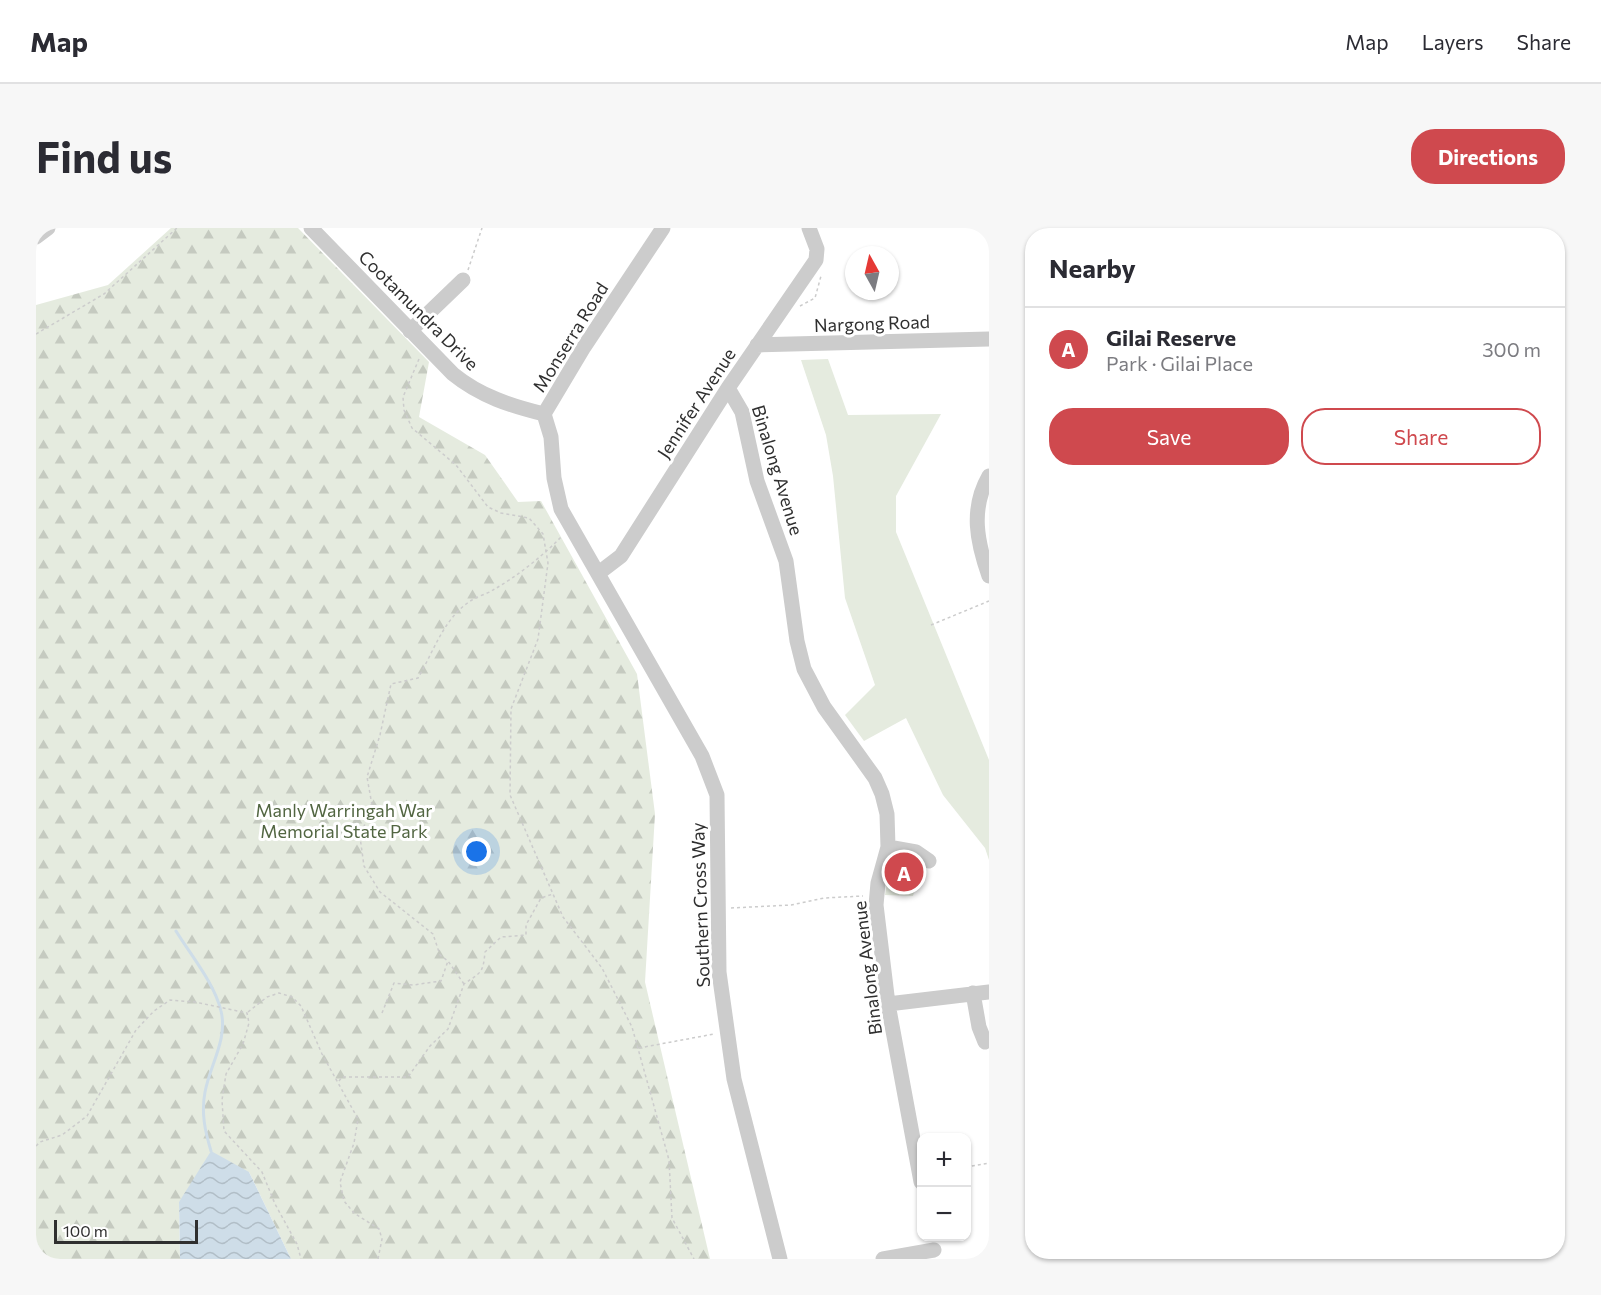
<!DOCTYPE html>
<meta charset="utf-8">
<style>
body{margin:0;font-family:Commissioner,sans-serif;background:#f7f7f7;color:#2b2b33}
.controls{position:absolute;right:18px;bottom:18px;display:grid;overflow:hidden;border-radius:12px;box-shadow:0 2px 4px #0004}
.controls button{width:54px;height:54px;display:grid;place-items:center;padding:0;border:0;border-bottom:2px solid #e1e1e2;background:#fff;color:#2b2b33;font:30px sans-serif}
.compass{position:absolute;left:809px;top:18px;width:54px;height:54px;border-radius:50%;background:#fff;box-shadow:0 2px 4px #0004;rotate:352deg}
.scale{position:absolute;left:18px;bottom:15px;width:144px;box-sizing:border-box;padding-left:6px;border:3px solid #2f2f2f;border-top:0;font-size:16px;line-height:21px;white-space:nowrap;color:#2f2f2f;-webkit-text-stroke:4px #fff;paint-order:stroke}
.you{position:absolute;left:441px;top:624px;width:21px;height:21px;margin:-15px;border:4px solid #fff;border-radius:50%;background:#1a73e8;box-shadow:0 0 0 9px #1a73e833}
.badge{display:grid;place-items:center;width:39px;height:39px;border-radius:50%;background:#cf494e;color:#fff;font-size:20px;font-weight:700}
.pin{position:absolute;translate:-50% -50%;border:3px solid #fff;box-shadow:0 2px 6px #0006}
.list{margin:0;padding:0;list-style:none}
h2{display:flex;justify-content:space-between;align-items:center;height:78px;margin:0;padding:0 24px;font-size:26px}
h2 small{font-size:20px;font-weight:400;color:#7c7c81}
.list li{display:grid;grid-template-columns:39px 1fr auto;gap:18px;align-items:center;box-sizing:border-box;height:84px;padding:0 24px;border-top:2px solid #e1e1e2}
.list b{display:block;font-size:22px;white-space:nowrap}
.list p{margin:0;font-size:20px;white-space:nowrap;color:#7c7c81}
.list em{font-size:20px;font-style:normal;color:#7c7c81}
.actions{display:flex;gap:12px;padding:18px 24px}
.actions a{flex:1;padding:14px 0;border:2px solid #cf494e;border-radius:24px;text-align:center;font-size:21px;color:#cf494e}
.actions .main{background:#cf494e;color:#fff}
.map{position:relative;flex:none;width:953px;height:1031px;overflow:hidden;border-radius:24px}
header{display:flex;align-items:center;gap:36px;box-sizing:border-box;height:84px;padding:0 30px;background:#fff;border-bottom:2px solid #e1e1e2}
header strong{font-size:28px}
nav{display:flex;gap:33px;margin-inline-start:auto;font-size:21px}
.intro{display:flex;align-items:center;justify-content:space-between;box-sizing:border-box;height:144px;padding:0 36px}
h1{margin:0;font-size:42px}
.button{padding:15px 27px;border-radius:24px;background:#cf494e;color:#fff;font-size:21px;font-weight:700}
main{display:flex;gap:36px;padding:0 36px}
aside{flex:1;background:#fff;border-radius:24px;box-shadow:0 2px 4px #0004}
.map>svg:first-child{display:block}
.green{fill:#e5ebdf}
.forest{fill:url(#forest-firs)}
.water{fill:url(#water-waves)}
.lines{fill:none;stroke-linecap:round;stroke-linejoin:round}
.stream{stroke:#cedde8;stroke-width:3}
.path{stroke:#ccc;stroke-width:1.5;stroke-dasharray:3 3;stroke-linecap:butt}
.minor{stroke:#ccc;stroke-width:15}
.labels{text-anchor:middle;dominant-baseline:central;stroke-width:6;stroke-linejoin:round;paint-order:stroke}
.street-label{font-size:18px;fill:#2f2f2f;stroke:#fff}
.park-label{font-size:18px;fill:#526642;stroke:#fff}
</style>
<header>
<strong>Map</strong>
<nav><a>Map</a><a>Layers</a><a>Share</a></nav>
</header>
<div class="intro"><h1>Find us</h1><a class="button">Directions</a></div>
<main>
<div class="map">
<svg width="953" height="1031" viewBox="0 0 953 1031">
<defs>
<pattern id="forest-firs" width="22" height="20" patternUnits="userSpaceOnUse" patternTransform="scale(1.5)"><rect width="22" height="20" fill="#e5ebdf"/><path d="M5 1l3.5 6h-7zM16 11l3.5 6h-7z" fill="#c5cac0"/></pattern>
<pattern id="water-waves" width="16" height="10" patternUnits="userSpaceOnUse" patternTransform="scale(1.5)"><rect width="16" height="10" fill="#cedde8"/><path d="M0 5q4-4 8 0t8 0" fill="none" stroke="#b1bec7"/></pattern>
</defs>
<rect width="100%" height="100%" fill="#fff"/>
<!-- green -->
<path class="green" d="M792,131l20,56 93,-1 -45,82v36l93,228v100l-4,-12 -42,-53 -37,-77 -42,23 -19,-26 30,-30 -30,-87 -12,-122 -7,-41 -25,-75z
M864,626c24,7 19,23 13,42l-28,-1 6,-36z"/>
<!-- forest -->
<path class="forest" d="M135,0h127l131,134 -10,55 66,38 33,47 23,-1 96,173 18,140 -10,168 65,277h-419l-42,-87 -70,30 1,57h-144v-954l72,-20z"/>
<!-- water -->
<path class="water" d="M175,923l38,21 42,87h-111l-1,-57z"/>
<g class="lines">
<!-- stream -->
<path class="stream" d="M140,703c14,23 39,53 45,80 7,28 -11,54 -16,81 -4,21 0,39 6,59"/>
<!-- path -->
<path class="path" d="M432,42l14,-42
M764,78l15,-8 6,-22
M0,106l68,-40 73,-66
M383,131l-16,38 1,13 8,18 44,37 32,42 13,6 28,5 14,16 5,29 -10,76 -27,70 -1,86 53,122 39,51 30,59 37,133 3,58 22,41
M895,397l58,-24
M695,680l60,-3 33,-7 39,-2
M428,756l-16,-23 -8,-6 -7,-21 -53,-42 -16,-26 -4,-29 12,-32 -5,-28 13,-42 11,-51 27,-6c16,-27 26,-61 54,-78 6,-4 15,-6 21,-10 23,-13 50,-34 69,-54
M212,784l19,-15 12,-4 13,4 9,9 21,48 36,65 -4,24 -14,39 4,19 10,12 25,16 3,10 -4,20
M346,785l12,-30 19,2 28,-4 7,-20
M603,820l75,-14
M303,853l3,-4h66l22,-31 18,-17 16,-45c17,-12 19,-10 21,-32l16,-15 25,-2v-10l15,-27 12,-4
M0,918l4,-4 22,-7 25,-19 49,-86 18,-19 16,-11 25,2 52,11 2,10 -6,21 -17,30 -4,26 2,31 38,41 13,32 22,40 4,15
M930,939l23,-4"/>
<!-- minor -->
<path class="minor" d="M275,0l142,146c27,22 58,32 91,40
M627,0l-79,119 -40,67 7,23 3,41 7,31 141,247 15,39 2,177 15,107 46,180
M0,9l12,-9
M374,103l53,-51
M721,117l232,-6
M692,160l14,24 15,69 29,80 11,80 7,28 20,38 51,71 7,16 5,20 1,33 -10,36 -2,22 12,99 33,178
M953,248c-19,33 -12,66 0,100
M564,344l21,-16 107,-168 88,-128 1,-11 -8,-21
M852,619l28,5 13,9
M937,765l6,34 6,15
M852,776l101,-12
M847,1031l51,-9"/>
</g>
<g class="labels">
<!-- street labels -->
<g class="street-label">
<text transform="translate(383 82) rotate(45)">Cootamundra Drive</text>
<text transform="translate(836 95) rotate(-2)">Nargong Road</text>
<text transform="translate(534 109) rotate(-58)">Monserra Road</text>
<text transform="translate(660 175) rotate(-57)">Jennifer Avenue</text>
<text transform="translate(742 242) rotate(73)">Binalong Avenue</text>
<text transform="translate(664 677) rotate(-92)">Southern Cross Way</text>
<text transform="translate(831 740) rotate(-97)">Binalong Avenue</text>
</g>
<!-- park labels -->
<g class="park-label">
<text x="308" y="582">Manly Warringah War<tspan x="308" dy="21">Memorial State Park</tspan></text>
</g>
</g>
</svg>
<div class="controls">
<button>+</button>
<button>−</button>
</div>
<svg class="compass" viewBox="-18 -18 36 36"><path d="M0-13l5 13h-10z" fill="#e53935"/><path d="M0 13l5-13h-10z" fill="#7c7c81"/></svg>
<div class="scale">100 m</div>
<div class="you"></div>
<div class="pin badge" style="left:868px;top:644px">A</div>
</div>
<aside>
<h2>Nearby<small></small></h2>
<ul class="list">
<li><span class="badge">A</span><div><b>Gilai Reserve</b><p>Park · Gilai Place</p></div><em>300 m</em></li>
</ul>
<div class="actions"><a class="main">Save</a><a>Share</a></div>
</aside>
</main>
